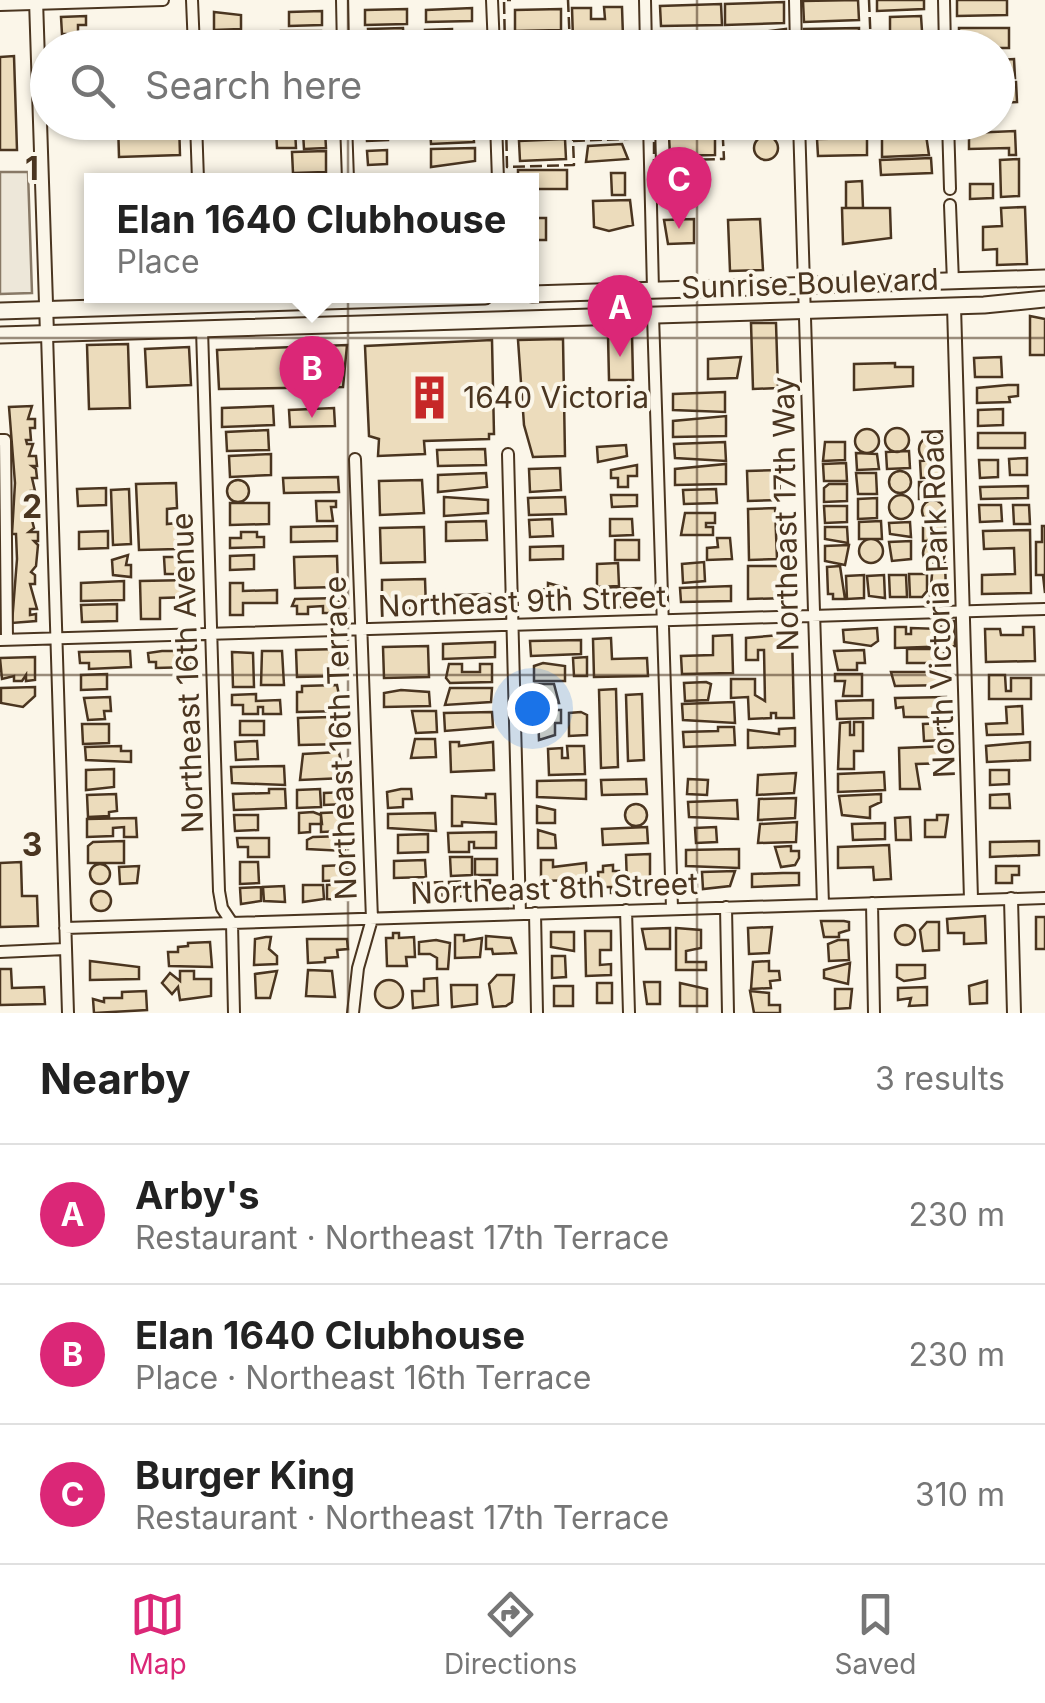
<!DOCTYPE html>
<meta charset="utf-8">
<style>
body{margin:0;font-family:Inter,sans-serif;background:#f2f2f2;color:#222}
.you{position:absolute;left:532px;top:708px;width:35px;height:35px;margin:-25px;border:8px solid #fff;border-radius:50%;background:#1a73e8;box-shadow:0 0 0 15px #1a73e833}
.badge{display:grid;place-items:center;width:65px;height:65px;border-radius:50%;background:#db2777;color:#fff;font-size:32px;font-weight:700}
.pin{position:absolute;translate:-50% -82px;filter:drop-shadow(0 2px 5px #0008)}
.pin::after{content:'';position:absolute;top:52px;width:35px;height:30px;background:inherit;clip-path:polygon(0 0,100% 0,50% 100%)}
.popup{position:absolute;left:84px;top:173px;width:455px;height:130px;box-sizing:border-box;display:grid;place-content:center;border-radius:0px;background:#fff;filter:drop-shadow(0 2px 8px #0005);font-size:32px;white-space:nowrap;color:#767676}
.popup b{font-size:38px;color:#222}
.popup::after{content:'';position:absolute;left:50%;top:100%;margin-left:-20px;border:20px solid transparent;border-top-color:#fff}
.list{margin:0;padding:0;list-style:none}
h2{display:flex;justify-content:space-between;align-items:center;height:130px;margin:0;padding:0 40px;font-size:42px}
h2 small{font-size:32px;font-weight:400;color:#767676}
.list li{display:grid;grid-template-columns:65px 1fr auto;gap:30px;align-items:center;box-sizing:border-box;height:140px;padding:0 40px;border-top:2px solid #e0e0e0}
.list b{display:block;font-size:38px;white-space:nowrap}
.list p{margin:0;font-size:32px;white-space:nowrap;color:#767676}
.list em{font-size:32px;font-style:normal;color:#767676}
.icon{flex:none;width:55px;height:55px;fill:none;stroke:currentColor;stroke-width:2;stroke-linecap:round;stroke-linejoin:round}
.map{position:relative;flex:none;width:1045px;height:1013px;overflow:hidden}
.search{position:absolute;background:#fff;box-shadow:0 2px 8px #0004;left:30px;right:30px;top:30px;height:110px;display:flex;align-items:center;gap:25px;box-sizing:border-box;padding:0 35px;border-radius:55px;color:#767676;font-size:38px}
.sheet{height:550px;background:#fff}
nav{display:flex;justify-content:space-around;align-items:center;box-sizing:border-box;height:140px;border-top:2px solid #e0e0e0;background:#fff;font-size:28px;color:#767676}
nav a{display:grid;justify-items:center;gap:5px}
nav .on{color:#db2777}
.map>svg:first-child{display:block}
.parking{fill:#ede7d9;stroke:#887966;stroke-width:2.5}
.building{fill:#ecdcbc;stroke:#4a3520;stroke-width:2.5}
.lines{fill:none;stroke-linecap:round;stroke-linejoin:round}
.minor-casing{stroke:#4a3520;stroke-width:14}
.tertiary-casing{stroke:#4a3520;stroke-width:16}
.primary-casing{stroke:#4a3520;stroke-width:19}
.minor{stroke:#fbf6e9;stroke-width:10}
.tertiary{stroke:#fbf6e9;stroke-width:12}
.primary{stroke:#fbf6e9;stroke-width:15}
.fence{stroke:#4a3520;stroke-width:2.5;stroke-dasharray:12 5;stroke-linecap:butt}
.grid{fill:none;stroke:#4a3520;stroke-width:2.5;stroke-opacity:0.55}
.labels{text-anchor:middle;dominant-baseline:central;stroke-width:8;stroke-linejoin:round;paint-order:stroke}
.street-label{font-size:30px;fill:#4a3520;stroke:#fbf6e9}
.poi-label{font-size:30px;fill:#4a3520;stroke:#fbf6e9;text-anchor:start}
.grid-label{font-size:32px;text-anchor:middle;font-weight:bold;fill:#4a3520;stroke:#fbf6e9;stroke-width:8;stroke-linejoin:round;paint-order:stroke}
</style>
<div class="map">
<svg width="1045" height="1013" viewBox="0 0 1045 1013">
<rect width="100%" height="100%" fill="#fbf6e9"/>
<!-- parking -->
<path class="parking" d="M0,172h28l4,121 -32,1z"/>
<!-- building -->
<path class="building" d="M858,0l1,20 -55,2 -1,-21z
M877,0h47v9l-47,2z
M957,0h50v15l-50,1z
M784,2v21l-59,2v-21z
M721,4l1,21 -61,1 -1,-20z
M604,7h18l1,30 -50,2 -1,-31h19v11h14z
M472,8v13l-46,1v-12z
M407,9v15l-42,1v-15z
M561,9v21l-46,1v-21z
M322,11v14l-33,1v-14z
M214,12l27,3v14l-27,1z
M86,16v9h-8v9h-16l-1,-17z
M921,16l1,15 -32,1v-15z
M403,28l1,15 -35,5 -1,-19z
M859,28v20h-55v-19z
M959,28h50v20h-50z
M452,29v18h-27v-17z
M786,29l1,19h-62v-16l39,6 -1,-6z
M281,31h40v17h-39z
M721,32l1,16h-55l-1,-14z
M259,33l1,15h-40l-4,-5v-9z
M172,35v13h-22v-12z
M922,36l-1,12h-37l-1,-10z
M66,37l30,1v10h-30z
M558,37l1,11h-43v-9z
M14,56l3,94h-17v-93z
M1014,59l1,19h-17v-18z
M1016,82l1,20 -19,1v-20z
M118,122h61l1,33 -61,2z
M579,122h59v7l-59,2z
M879,122h50l1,4 -51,5z
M473,125l1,17 -43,2 -1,-17z
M387,126l1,14 -21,1 -1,-14z
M276,129h19l1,19h-19z
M325,130l1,18 -22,1 -1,-17z
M1015,131l1,24h-7v-7l-40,1v-16z
M715,134v21l-45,1 -1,-20z
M926,135l3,20 -47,2v-18l6,-3z
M754 148a12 12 0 1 1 24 0a12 12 0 1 1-24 0Z
M867,138v17l-49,1 -1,-17z
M565,139l1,20 -46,2 -1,-20z
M622,144l6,15 -42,3 2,-16z
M475,148v13l-44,6v-18z
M387,150v14l-19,1 -1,-14z
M326,151v21l-33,1 -1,-21z
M931,158l1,15 -51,2 -1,-15z
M1019,159v37l-18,1 -1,-37z
M704,165v21l-26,1v-5h-6l-1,-11h6v-5z
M518,170h49v19h-35v-9h-14z
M611,173h14v22h-13z
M862,181l1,27h-17v-26z
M970,184h23v14l-23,1z
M630,200l3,25 -24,6 -15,-4 -1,-26z
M1025,207l2,57 -30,1v-16l-14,1v-23l19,-1 -1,-18z
M842,208h48l1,30 -48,6z
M532,218h14v22h-14z
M694,219v24l-26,1 -4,-24z
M760,219l3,51 -33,1 -2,-51z
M1030,316l15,3v36h-15z
M751,323h25l2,65 -25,1z
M632,334l1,46h-24l-1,-45z
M563,339l2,117 -32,1 -9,-32 -6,-85z
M492,340l2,94h-5v5l-65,2 1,13 -47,2 1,-17 -10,-3 -4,-90z
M128,344l2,64 -41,1 -2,-64z
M347,345l-4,42 -124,2 -2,-39z
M189,347l2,38 -44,2 -2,-38z
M741,357l-4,21 -29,1v-20z
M1001,357l1,20h-27l-1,-19z
M895,363v4h18v19l-59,4v-26z
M1008,385h10v11l-9,1 1,5 -33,1v-15z
M725,392v20l-52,-2v-16z
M32,406l-4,13h7v9h-5l1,12h-5l1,4h6l-4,12h7l1,10h-5l4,3 1,9h-5l3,13h-4l3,13h-5l6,3 1,9h-5l3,12 -5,4h9v9h-4l4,4 -2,21 -5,6 4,3v9h-5l7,25h-7v6l6,-1v7l-24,2 5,-64 -1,-25h-4l3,-51 -6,-76z
M273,406l1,19 -52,2v-19z
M334,408l1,18 -45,1 -1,-17z
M1003,409v16l-25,1v-16z
M726,416v20l-53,1v-16z
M885 440a12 12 0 1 1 24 0a12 12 0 1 1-24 0Z
M855 441a12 12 0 1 1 24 0a12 12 0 1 1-24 0Z
M268,430l1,20 -42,1 -1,-19z
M978,433h47v15h-47z
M919 449a12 12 0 1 1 24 0a12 12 0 1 1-24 0Z
M725,442l1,19 -51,-3 -1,-14z
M825,442h20v18l-22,1z
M626,445l1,11 -29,6 -1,-15z
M485,449l1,16 -48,1 -1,-16z
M909,451l1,17 -23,1 -1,-17z
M856,453l21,1 2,15 -22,1z
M271,454v21l-41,2 -1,-21z
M1027,458v17h-17l-1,-16z
M937,460l6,5 1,12 -23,1 -1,-17z
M979,460h19v17l-18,1z
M846,463l1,18h-23l-1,-17z
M726,464v20l-51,1v-16z
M637,465v11h-9v11h-10v-9h-7v-8z
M560,468l1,22 -31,2 -1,-23z
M779,470l1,30 -32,1 -1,-30z
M889 482a11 11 0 1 1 22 0a11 11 0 1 1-22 0Z
M486,473l1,14 -49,5v-17z
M856,473h20l1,21h-19z
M338,477l1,15 -55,1 -1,-15z
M227 491a11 11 0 1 1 22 0a11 11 0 1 1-22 0Z
M422,480l2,33 -44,2 -1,-34z
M919,482h22v16l-22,1z
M176,483l1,25 -10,1v15l10,-1 1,26 -39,1 -3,-66z
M829,484h18v17l-23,1v-14z
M1028,486v12l-47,1 -1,-12z
M106,488v17l-28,1 -1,-17z
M129,489l2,55 -18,1 -2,-55z
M716,489l1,14 -33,1 -1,-14z
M611,495h26v11l-25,1z
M889 507a12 12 0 1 1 24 0a12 12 0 1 1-24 0Z
M444,497l44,3v13l-44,3z
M565,497l1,17 -37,1 -1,-17z
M877,498v20l-19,1v-20z
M922 511a11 11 0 1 1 22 0a11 11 0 1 1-22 0Z
M316,501h20v6h-5l2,14h-16z
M230,503h39v21l-39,1z
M979,505h22l1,16 -22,1z
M1013,505h16l1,19h-16z
M824,506h23v16l-22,1z
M775,508l2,51 -28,1 -1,-51z
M685,513h30v10h-9v4h7v8h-32z
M552,519l1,17 -23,1 -1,-17z
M610,519h22l1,16 -23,1z
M486,521l1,19 -41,1v-19z
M881,521l1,18h-23v-17z
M910,522l1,15 -21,-3 -1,-11z
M945,523l1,17 -23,1v-17z
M337,526v15l-46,1v-15z
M1042,526h3v67l-2,-18h-7v-33h6z
M424,527l1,35 -44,1 -1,-35z
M825,527h22l1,16 -23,-4z
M1030,530l1,63 -49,1v-19l33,-1 -1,-26 -30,1 -1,-18z
M108,531v17l-29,1v-17z
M241,532h16v5h7v10l-34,1v-10h11z
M717,538h13l2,21 -25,1v-12l11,-1z
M859 551a12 12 0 1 1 24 0a12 12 0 1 1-24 0Z
M615,540h24v20h-24z
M911,541v18l-19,2 -3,-19z
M923 553a11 11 0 1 1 22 0a11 11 0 1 1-22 0Z
M849,545l-4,20 -20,-4v-15z
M563,546v13l-33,1v-13z
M128,555l-2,10h5v12l-18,-2 -1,-15z
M254,555v14l-24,1v-14z
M337,556l1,31 -43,1 -1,-31z
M164,557h15l3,17h-17z
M704,562l1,19 -22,2 -1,-19z
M618,563l1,23 -22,1v-23z
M945,563l1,28 -4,5h-12l3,-32z
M748,566h40l1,32 -41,1z
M840,566l5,33h-12v-5h-5l-1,-27z
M909,574h18v17l-5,6h-12z
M864,575v23l-17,1 -1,-23z
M884,575l1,23 -16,-2 -2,-20z
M889,575h17l1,22h-17z
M425,579l1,29 -44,1v-29z
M191,580v17l-31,1v21h-19l-1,-38z
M124,581v19l-43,1v-18z
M230,583h13v8l34,-1v13h-34v12h-13z
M548,583l18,5 1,17 -35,1 -1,-16 17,-1z
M731,586v15l-50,1 -1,-14z
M641,588l1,18 -43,2 -1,-14h6v-5z
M490,594v15l-34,1 -1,-15z
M339,598v13l-5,2h-11v-7l-15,1v7h-11v-8h-5l3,-7z
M117,604v17l-35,1 -1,-17z
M941,621h13l1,25 -60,2v-21h11v7h5v-6l30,1z
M1023,627h11l1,34 -49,1 -1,-33h15l1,6h22z
M877,628l1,13 -7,5 -27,-4 -1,-12z
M792,634l2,84h-18v-5h-5v5l-22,1 -1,-22 -17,1v-19h24v16l10,6 -1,-51h-6v10h-12v-22z
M732,635l1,38 -51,1 -1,-18 32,-1v-19z
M611,638l1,21 35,-1 1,18 -54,1 -1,-38z
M581,640v14l-50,2 -1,-15z
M495,642v15l-52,2v-15z
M428,646l1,31 -45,1 -1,-31z
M340,649l1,27 -44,1 -1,-27z
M907,649h37v14h-37z
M864,650l1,13h-8v7h-19l-4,-19z
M130,651l1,16 -42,2v-6h-9l-1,-11z
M162,651h29v16l-35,1v-6h-7l-1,-9z
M262,651h20l2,34h-23z
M232,652l21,1 1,34h-21z
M35,657v23l-9,1v-6l-4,6h-8v-5l-12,3 -2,-21z
M587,657v19h-13l-1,-18z
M543,663l22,3v15h-31v-15z
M449,664h13v8h18v-8h12v18l-42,1 -4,-5z
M891,672h54v13l-50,1z
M107,674v15l-26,1v-15z
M835,674h27v22h-19l2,-15h-10z
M989,675h16l1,16h5v-13h20v21h-42z
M706,682l5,2 -3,16 -23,1 -1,-18z
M535,684h19l5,19 -24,1z
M337,685l5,26 -45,1v-20h5v-6z
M35,687v9l-12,11 -22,-4v-15z
M492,688l-1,14 -46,3 5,-17z
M616,689l2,78 -17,1 -2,-78z
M401,690l28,2 1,14 -46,1v-14z
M256,694v7l24,-1 1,14h-18v-7h-5v7h-15v-9h-11v-10z
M642,694l2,66 -16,1 -2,-66z
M110,697l1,14h-7l1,8 -17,1 -4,-22z
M946,697v20h-42l-1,-10 -7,1 -1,-10z
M873,700v18l-36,1 -1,-18z
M734,702l1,21 -52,-3 -1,-16z
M1022,706l1,28 -36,1 -1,-11 21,-1 -1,-16z
M552,710h9v13h-6v12l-16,5 -1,-26z
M412,711h24l1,21 -21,1z
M492,712l1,15 -48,4 -1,-18z
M581,712l6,3v20l-18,1v-23z
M331,717h12l1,27 -45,1 -1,-27z
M240,721h24v14h-24z
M850,722v13h4v-13h9v29h-9v18h-16l2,-46z
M945,723v17l-21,1 -1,-17z
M82,724h27v19l-26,1z
M718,727h16l1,18 -51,2 -1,-15 35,-1z
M795,728v18l-47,2v-18l31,4v-5z
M415,739h20l1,18 -25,1z
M257,741l1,18 -22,1 -1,-18z
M450,742h9v4l34,-4 1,28 -43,2z
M1030,742v18l-43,2 -1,-16z
M121,746v5h10v11l-45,-2 -1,-13z
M567,746h17l1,28 -36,1 -1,-26 14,-1v10h6z
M949,746l1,17 -34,1 4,25h-20l-1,-41z
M339,752l5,26 -44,2 3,-26z
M284,766l1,19 -53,-2 -1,-16z
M114,769v18l-28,3v-20z
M990,770h19v14l-19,1z
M884,772l1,18 -47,2v-18z
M796,773l-2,20 -37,2 1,-20z
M646,779l1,15 -45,1 -1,-15z
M688,779l20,1 -1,15 -20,-1z
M586,780v19l-49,-2v-16z
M269,789h16l1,19 -52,2 -1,-16 36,-1z
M320,789l1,18 -24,1v-18z
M401,789h10l1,10h-9v8l-15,1 -1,-16z
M346,792v12l-22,1v-12z
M116,794l1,17 -8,1v4l-21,1 -1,-22z
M486,794h9l1,30 -34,-2v4h-10v-30l34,2z
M881,794v8l-11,5v11l-28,-3 -3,-19z
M1009,794l1,14h-20v-13z
M796,798l-1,20 -37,2 1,-21z
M737,800l1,19 -49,-2 -1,-15z
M625 815a11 11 0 1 1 22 0a11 11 0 1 1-22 0Z
M537,806l18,4v13h-18z
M313,812l8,3 1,9h-12v8l-11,1v-20z
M343,812v19l-22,1v-19z
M435,813l1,18 -48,-3v-14z
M234,815h24v15l-23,1z
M937,815h11l-3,22h-20v-17h12z
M910,817l1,23h-15l-1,-22z
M136,818l1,19h-13v-10l-11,1v8l-26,1v-18z
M797,822l-1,20 -38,1 2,-19z
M885,823v16l-32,1 -1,-16z
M647,827l1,16 -45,2 -1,-16z
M716,827l1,15 -21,1 -1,-15z
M538,830l17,5 1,13h-18z
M496,832v16h-22v-6h-5v10h-20l-1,-19z
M428,834v18l-30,1v-18z
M345,836v15l-38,-2v-9l6,-3z
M237,838h32v19h-21v-10h-10z
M124,841v22h-36v-17l5,-4z
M1039,841v14l-49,2v-15z
M889,845l2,34 -17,1 -1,-13 -35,1v-21z
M791,846v5h8v7l-4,7 -14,2 -6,-20z
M739,849v19l-53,-2v-16z
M650,854v35l-23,-5 -1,-29z
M450,857h22v18l-21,1z
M475,859h22v16h-22z
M425,860l1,17 -32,1v-17z
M541,860h12v7l33,-4 1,23 -13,1v-7l-33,1z
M21,862l1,34h15l1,30 -38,1v-64z
M240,862h18l1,21 -19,1z
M90 874a10 10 0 1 1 20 0a10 10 0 1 1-20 0Z
M346,865v15l-23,1v-15z
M613,865v6h6v22h-8v-6h-12l-1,-15h5v-6z
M139,866l-2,17 -17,1 -1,-17z
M996,866h23v9h-7v8h-16z
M735,871l-5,15 -27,3 -1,-17z
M783,873h16v12l-47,2v-13z
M490,880v15l-41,2v-15z
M442,882v17h-20v-16z
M347,884l1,16 -21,-1v-14z
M303,885h20l1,14 -21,3z
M284,886l1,16 -21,-1 -1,-14z
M261,887v14l-20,3 -1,-16z
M91 901a10 10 0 1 1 20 0a10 10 0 1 1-20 0Z
M985,916l1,27 -22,1v-11h-16l-1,-14z
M1036,917h9v32h-9z
M821,921h23l5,1v8l-10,3v4h-15z
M927,922h12v28l-16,1 -3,-21z
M895 935a10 10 0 1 1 20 0a10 10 0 1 1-20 0Z
M772,927l-3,26 -20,1 -1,-26z
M670,928v21h-24l-4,-20z
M676,928l25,2v18l-15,3v11h20v8h-30z
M585,931h26v19h-11v15l11,-1v11l-25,1z
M551,932h23v19l-23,-4z
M393,933h6v5l15,-1 1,20h-9l1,9h-20l-1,-28h7z
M455,935h9v6l18,-3 -2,19 -25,1z
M486,936l25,2 5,15 -23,1 -1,-5h-6z
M266,937h5l-2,12 8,7v8l-23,1 1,-26z
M307,939h40l1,10 -11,1 1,7 -13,1v4l-17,1z
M436,940l14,3 -2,26h-11v-11l-7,-4h-11v-12z
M838,940h10l1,20 -20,1 -1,-17z
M210,942l2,25 -43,-1 -1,-14h10v-5l10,-1v-3z
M552,956h13l1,21 -14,1z
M90,961l49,6v12l-49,1z
M769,961v10h10l1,9 -10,1 1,7 -20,1 2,-27z
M850,963l-2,21 -24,-6v-8z
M897,965h28v13l-21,3 -7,-4z
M0,969h11l1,19 32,-1 1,17 -45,1z
M308,970l24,1 3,26 -29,-1z
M180,971h14v8h17v17l-31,4 -2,-13 -6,7 -10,-11 8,-10 10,8z
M277,971l-7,27h-14l-1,-24z
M497,975h17l-2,27 -6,4 -13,1 -4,-23z
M437,978l1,27 -25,3 -1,-17h12v-12z
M375 994a14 14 0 1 1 28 0a14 14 0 1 1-28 0Z
M987,981v22l-17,1 -1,-18z
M644,982h16v22h-13z
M597,983h15v20h-15z
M680,983l27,6v17h-27z
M451,985h26v19l-25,3z
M554,986h19v20h-19z
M927,987v18l-18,1 2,-8 -13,2v-12z
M835,989h17l-2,19 -15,1z
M146,991l1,19 -53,3 -1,-14 11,3v-4h18v-6z
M750,991l19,2v12h11v8h-26z"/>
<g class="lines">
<defs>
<path id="minor" d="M192,0l2,48
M342,0l1,48
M492,0l2,48
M645,0l1,48
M795,0l1,48
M944,0l1,48
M0,5l163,-5
M196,122l2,58
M346,122l2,58
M496,122l2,58
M649,122l4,168
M799,122l24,783
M948,122l2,67
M950,205l3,77
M653,315l19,593
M202,329l17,562 3,17 10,15 2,90
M47,334l21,679
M0,440h5l2,200
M508,454l12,460
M0,640l1045,-31
M872,903l2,110
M726,907l2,106
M626,910l3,103
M535,913l2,100
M65,928l980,-30
M0,952l65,-3
M353,1013l5,-45 14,-49 -17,-460"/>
<path id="tertiary" d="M36,0l11,334
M954,306l17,593
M1011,899l3,114"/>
<path id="primary" d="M532,294l513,-16
M0,311l485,-15
M0,335l984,-30 61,-6"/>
</defs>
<!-- minor casing -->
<use href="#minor" class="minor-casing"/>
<!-- tertiary casing -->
<use href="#tertiary" class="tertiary-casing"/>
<!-- primary casing -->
<use href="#primary" class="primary-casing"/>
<!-- minor -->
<use href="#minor" class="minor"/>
<!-- tertiary -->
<use href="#tertiary" class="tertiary"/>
<!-- primary -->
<use href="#primary" class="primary"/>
<!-- fence -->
<path class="fence" d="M568,0l2,46 79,-1
M869,0l2,48
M505,48l-1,-48h7
M506,122l1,45 67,-2 -1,-24 76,-3h5v23l70,-2 -2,-37"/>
</g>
<!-- grid -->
<path class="grid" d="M348,0v48M697,0v48M348,122v891M697,122v891M0,338h1045M0,675h1045"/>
<!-- icons -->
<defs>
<symbol id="building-bare" viewBox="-9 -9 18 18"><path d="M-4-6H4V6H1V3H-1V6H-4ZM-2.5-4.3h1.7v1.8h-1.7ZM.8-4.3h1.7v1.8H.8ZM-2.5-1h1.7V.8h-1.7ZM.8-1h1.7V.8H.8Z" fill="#c62828" stroke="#fbf6e9" stroke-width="2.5" paint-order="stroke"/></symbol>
</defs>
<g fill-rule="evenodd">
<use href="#building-bare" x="398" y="366" width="63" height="63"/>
</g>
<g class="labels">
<!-- street labels -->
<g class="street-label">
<text transform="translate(810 283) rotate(-2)">Sunrise Boulevard</text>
<text transform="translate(785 514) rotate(-91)">Northeast 17th Way</text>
<text transform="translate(522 601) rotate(-2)">Northeast 9th Street</text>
<text transform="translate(938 603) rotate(-92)">North Victoria Park Road</text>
<text transform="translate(187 673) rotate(-92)">Northeast 16th Avenue</text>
<text transform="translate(340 738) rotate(-92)">Northeast 16th Terrace</text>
<text transform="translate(554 888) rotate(-2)">Northeast 8th Street</text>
</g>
<!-- poi labels -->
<g class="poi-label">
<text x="463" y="397">1640 Victoria</text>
</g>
</g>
<g class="grid-label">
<text x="32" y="180">1</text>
<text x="32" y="518">2</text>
<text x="32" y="856">3</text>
</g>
</svg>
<div class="you"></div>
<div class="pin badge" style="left:620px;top:357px">A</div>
<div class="pin badge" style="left:312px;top:418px">B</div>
<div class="popup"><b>Elan 1640 Clubhouse</b>Place</div>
<div class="pin badge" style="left:679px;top:229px">C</div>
<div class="search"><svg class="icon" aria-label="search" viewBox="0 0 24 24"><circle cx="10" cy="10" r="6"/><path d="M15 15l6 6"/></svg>Search here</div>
</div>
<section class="sheet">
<h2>Nearby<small>3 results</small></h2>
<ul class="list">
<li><span class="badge">A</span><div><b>Arby's</b><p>Restaurant · Northeast 17th Terrace</p></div><em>230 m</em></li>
<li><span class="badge">B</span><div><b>Elan 1640 Clubhouse</b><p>Place · Northeast 16th Terrace</p></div><em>230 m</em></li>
<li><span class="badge">C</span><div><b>Burger King</b><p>Restaurant · Northeast 17th Terrace</p></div><em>310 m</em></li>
</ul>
</section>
<nav>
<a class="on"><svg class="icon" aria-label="map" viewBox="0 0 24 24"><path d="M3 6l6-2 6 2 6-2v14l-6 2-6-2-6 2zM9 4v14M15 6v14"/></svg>Map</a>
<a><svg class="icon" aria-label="directions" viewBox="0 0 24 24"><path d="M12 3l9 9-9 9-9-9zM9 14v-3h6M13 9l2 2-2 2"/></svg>Directions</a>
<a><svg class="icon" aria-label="saved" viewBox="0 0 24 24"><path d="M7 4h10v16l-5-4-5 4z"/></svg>Saved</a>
</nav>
